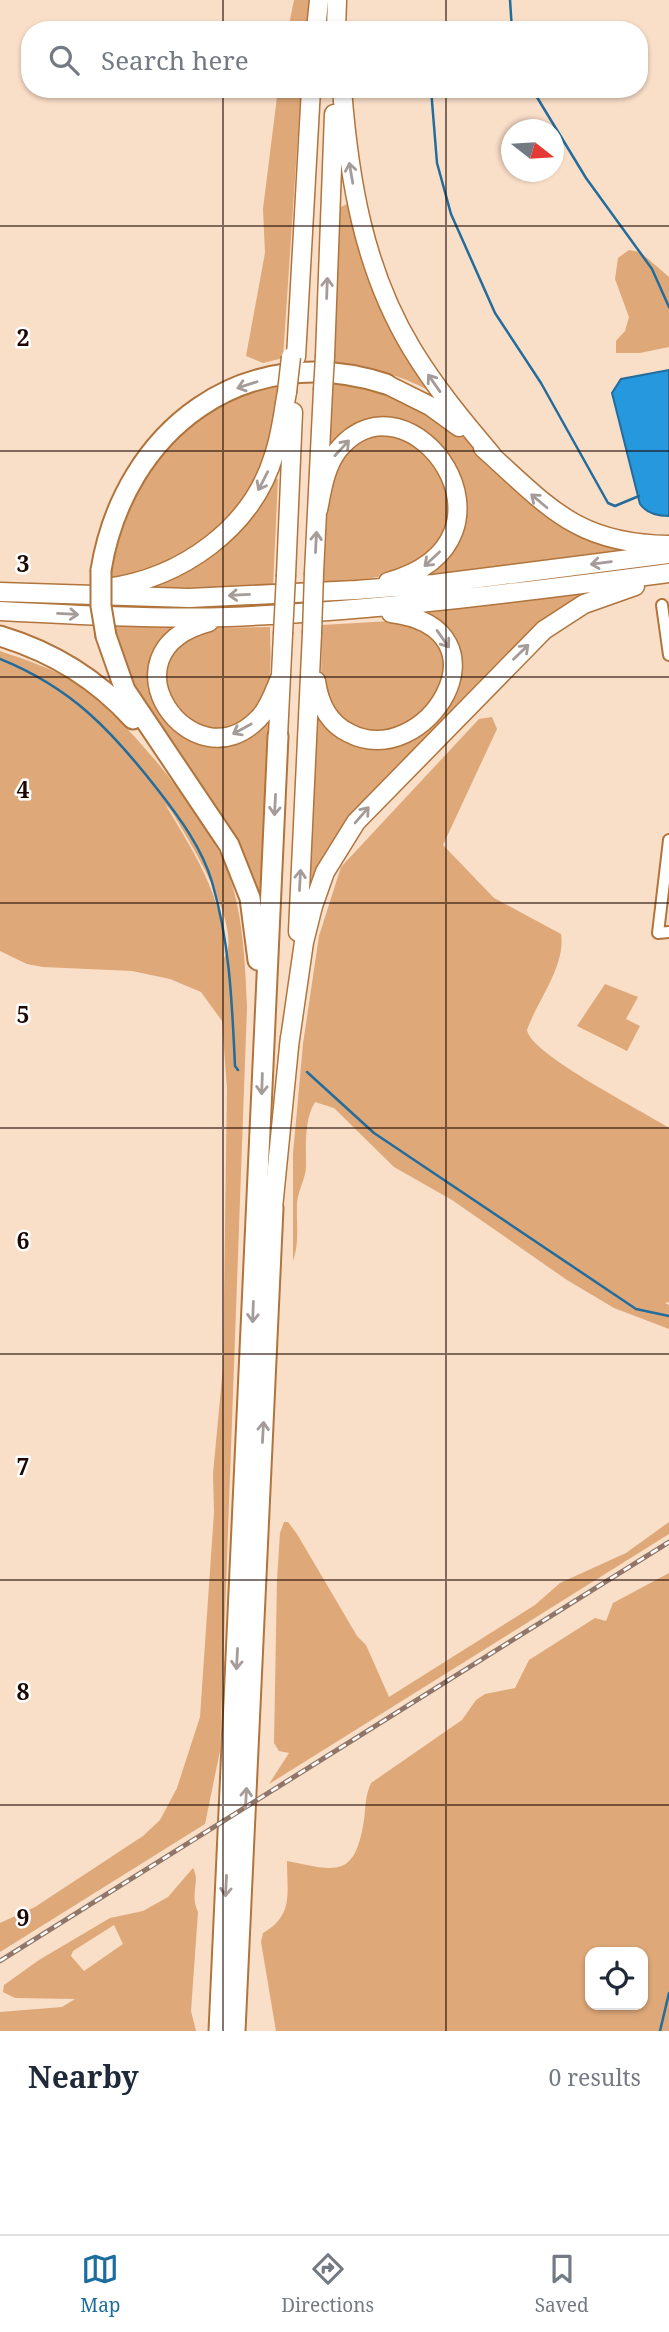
<!DOCTYPE html>
<style>
body{margin:0;font-family:"Noto Serif",serif;background:#f2f2f3;color:#1f2937}
.controls{position:absolute;right:21px;bottom:21px;display:grid;overflow:hidden;border-radius:14px;box-shadow:0 2px 5px #0004}
.controls button{width:63px;height:63px;display:grid;place-items:center;padding:0;border:0;border-bottom:2px solid #e0e1e3;background:#fff;color:#1f2937;font:35px sans-serif}
.compass{position:absolute;left:501px;top:119px;width:63px;height:63px;border-radius:50%;background:#fff;box-shadow:0 2px 5px #0004;rotate:107deg}
.list{margin:0;padding:0;list-style:none}
h2{display:flex;justify-content:space-between;align-items:center;height:91px;margin:0;padding:0 28px;font-size:30px}
h2 small{font-size:23px;font-weight:400;color:#747a83}
.icon{flex:none;width:38px;height:38px;fill:none;stroke:currentColor;stroke-width:2;stroke-linecap:round;stroke-linejoin:round}
.map{position:relative;flex:none;width:669px;height:2031px;overflow:hidden}
.search{position:absolute;background:#fff;box-shadow:0 2px 5px #0004;left:21px;right:21px;top:21px;height:77px;display:flex;align-items:center;gap:18px;box-sizing:border-box;padding:0 24px;border-radius:28px;color:#747a83;font-size:26px}
.sheet{height:203px;background:#fff}
nav{display:flex;justify-content:space-around;align-items:center;box-sizing:border-box;height:98px;border-top:2px solid #e0e1e3;background:#fff;font-size:19px;color:#747a83}
nav a{display:grid;justify-items:center;gap:4px}
nav .on{color:#1c6c9d}
.map>svg:first-child{display:block}
.green{fill:#dea878;fill-rule:evenodd}
.water{fill:#2598de;stroke:#236c9b;stroke-width:2}
.lines{fill:none;stroke-linecap:round;stroke-linejoin:round}
.stream{stroke:#236c9b;stroke-width:2.5}
.minor-casing{stroke:#b0743c;stroke-width:14}
.trunk-casing{stroke:#b0743c;stroke-width:21}
.motorway-casing{stroke:#b0743c;stroke-width:23}
.minor{stroke:#fff;stroke-width:10}
.trunk{stroke:#fff;stroke-width:18}
.motorway{stroke:#fff;stroke-width:19}
.rail-casing{stroke:#8f7668;stroke-width:5}
.rail{stroke:#fff;stroke-width:2.5;stroke-dasharray:8;stroke-linecap:butt}
.trunk-bridge-casing{stroke:#b0743c;stroke-width:21;stroke-linecap:butt}
.motorway-bridge-casing{stroke:#b0743c;stroke-width:23;stroke-linecap:butt}
.trunk-bridge{stroke:#fff;stroke-width:18}
.motorway-bridge{stroke:#fff;stroke-width:19}
.oneway{stroke:#a59c99}
.grid{fill:none;stroke:#1d0700;stroke-width:2;stroke-opacity:0.55}
.grid-label{font-size:23px;text-anchor:middle;font-weight:bold;fill:#1d0700;stroke:#fff;stroke-width:5;stroke-linejoin:round;paint-order:stroke}
</style>
<div class="map">
<svg width="669" height="2031" viewBox="0 0 669 2031">
<rect width="100%" height="100%" fill="#f9dec8"/>
<!-- green -->
<path class="green" d="M294,0h16l-3,30h-19z
M278,89h23l-18,269 -20,5 -17,-7 19,-103 -2,-44z
M347,204c20,76 40,122 83,187 -32,-17 -61,-24 -97,-26l6,-157z
M629,250l11,2 29,25v70l-29,6h-24v-12l9,-10 4,-14 -14,-38 3,-21z
M333,380l48,11 30,13 50,31 82,78 86,36v3l-206,25c63,-49 52,-122 -20,-154l-74,27z
M281,383l-5,48 -28,66 -53,55 -88,34 17,-80 58,-77 54,-33z
M386,433l32,10 31,37c-1,16 1,35 -2,50 -11,46 -85,50 -123,53 2,-47 -8,-107 31,-141 7,-6 22,-7 31,-9z
M274,478l4,1 -5,108 -128,1 15,-5z
M591,593l-68,47 -214,246 9,-174 20,24 26,10 13,1 56,-24 25,-35 3,-28 -9,-24 -24,-22 1,-2z
M408,620l34,23 4,41 -30,37 -40,14 -40,-17 -15,-32 1,-61z
M111,624l66,2c-77,51 21,169 85,98l8,1 -8,206 -3,-15 -119,-210z
M270,627c0,26 5,67 -16,87 -7,8 -19,13 -28,19l-41,-8 -24,-41 8,-37 29,-19z
M0,651c26,9 55,18 78,34 46,31 123,125 145,175 20,44 22,99 24,147l-27,744 -15,73 -205,128v-29l35,-16 108,-71 17,-16 17,-32 23,-71 14,-205 -1,-38 10,-107 4,-279 -5,-67 -21,-29 -31,-13 -38,-8 -89,-4 -16,-3 -27,-13zM165,804l7,8c16,27 73,117 52,146 3,-56 -31,-107 -59,-154z
M492,717l5,12 -54,116 51,53 67,36c5,32 -24,67 -34,96 3,24 116,81 142,98v174l-4,1 4,2v24l-55,-21 -47,-28 -115,-80 -58,-33 -60,-59 -19,-6c-11,18 -9,44 -9,64 0,12 -8,24 -9,37 -1,21 3,37 -4,58v-107l10,-110 16,-108 22,-69 138,-148z
M605,984l33,13 -12,22 14,7 -13,25 -50,-25z
M284,1522h4l9,12 60,102 9,9 23,52 146,-92 25,-22 66,-30 43,-31v12l-400,250 20,-31 -10,-2 -5,-8 3,-164 3,-46z
M669,1573v458h-393l-15,-89 2,-9c31,-18 24,-40 24,-72 49,10 68,18 77,-41 2,-14 1,-24 7,-37l91,-63 14,-20 9,-6 30,-6 14,-28 66,-42 11,3 7,-18zM590,1952h53v53h-53z
M193,1868c8,14 -4,25 5,44l-7,99 5,20h-196v-19l62,-5 13,-8 -60,-1 -12,-6 1,-7 35,-25 71,-42 33,-7 25,-14zM114,1925l9,19 -39,27 -13,-15 2,-5z"/>
<!-- water -->
<path class="water" d="M669,370v146c-11,0 -22,-2 -29,-12l-28,-111 9,-14z"/>
<g class="lines">
<!-- stream -->
<path class="stream" d="M510,0l2,30
M431,89l6,74 14,51 44,99 46,70 67,120 7,3 24,-10
M532,89l54,89 66,91 17,38
M0,659c72,29 112,72 158,131 21,27 44,58 54,92 18,61 20,121 23,184l3,4
M307,1072l67,61 262,176 33,7
M660,2031l9,-38"/>
<defs>
<path id="minor" d="M662,605l7,50
M669,840l-11,93 11,-1"/>
<path id="trunk" d="M316,30l3,-30
M336,30l1,-30
M342,89c7,91 22,181 70,260 23,38 51,72 80,106
M325,356l9,-242
M296,357l15,-268
M386,384l44,22 29,21
M483,448c64,57 92,96 186,97
M318,510c4,-20 7,-43 20,-60 71,-87 200,90 50,132
M314,573l9,-183
M286,575l7,-163
M107,588c74,-10 145,-59 167,-133 7,-20 9,-42 13,-63
M0,592l189,6 167,-8 78,-6 235,-30
M0,611c76,4 153,8 229,6 148,-6 293,-25 440,-44
M209,622c-113,30 -16,166 50,96 11,-11 16,-29 22,-42
M316,681c3,22 12,42 33,52 76,40 167,-104 42,-120
M278,736l5,-102
M298,932l14,-299
M289,1046l15,-104 9,-36 12,-34 31,-50 188,-192 40,-26 51,-18
M273,1208l17,-171"/>
<path id="motorway" d="M101,570c23,-140 144,-232 285,-186
M0,636c53,16 96,42 133,83
M106,636l19,54 104,155 21,53 8,62
M219,2031l59,-1295
M235,2031l38,-823"/>
</defs>
<!-- minor casing -->
<use href="#minor" class="minor-casing"/>
<!-- trunk casing -->
<use href="#trunk" class="trunk-casing"/>
<!-- motorway casing -->
<use href="#motorway" class="motorway-casing"/>
<!-- minor -->
<use href="#minor" class="minor"/>
<!-- trunk -->
<use href="#trunk" class="trunk"/>
<!-- motorway -->
<use href="#motorway" class="motorway"/>
<defs>
<path id="rail" d="M0,1961l669,-419"/>
</defs>
<!-- rail casing -->
<use href="#rail" class="rail-casing"/>
<!-- rail -->
<use href="#rail" class="rail"/>
<defs>
<path id="trunk-bridge" d="M323,390l2,-34
M287,392l4,-35
M312,633l2,-60
M283,634l3,-59"/>
<path id="motorway-bridge" d="M101,570v36l5,30"/>
</defs>
<!-- trunk-bridge casing -->
<use href="#trunk-bridge" class="trunk-bridge-casing"/>
<!-- motorway-bridge casing -->
<use href="#motorway-bridge" class="motorway-bridge-casing"/>
<!-- trunk-bridge -->
<use href="#trunk-bridge" class="trunk-bridge"/>
<!-- motorway-bridge -->
<use href="#motorway-bridge" class="motorway-bridge"/>
</g>
<!-- one-way arrows -->
<defs><path id="oneway-shaft" d="M-6 0H5M1.5-3L5.5 0L1.5 3" fill="none" stroke-width="1.6" stroke-linecap="round" stroke-linejoin="round" transform="scale(1.75)"/></defs>
<g class="oneway">
<use href="#oneway-shaft" transform="translate(351 173) rotate(-100)"/>
<use href="#oneway-shaft" transform="translate(327 288) rotate(-88)"/>
<use href="#oneway-shaft" transform="translate(434 383) rotate(-125)"/>
<use href="#oneway-shaft" transform="translate(247 385) rotate(162)"/>
<use href="#oneway-shaft" transform="translate(342 448) rotate(-47)"/>
<use href="#oneway-shaft" transform="translate(263 481) rotate(117)"/>
<use href="#oneway-shaft" transform="translate(539 501) rotate(-140)"/>
<use href="#oneway-shaft" transform="translate(316 542) rotate(-87)"/>
<use href="#oneway-shaft" transform="translate(432 559) rotate(137)"/>
<use href="#oneway-shaft" transform="translate(601 563) rotate(173)"/>
<use href="#oneway-shaft" transform="translate(239 595) rotate(177)"/>
<use href="#oneway-shaft" transform="translate(68 614) rotate(3)"/>
<use href="#oneway-shaft" transform="translate(443 639) rotate(55)"/>
<use href="#oneway-shaft" transform="translate(521 652) rotate(-44)"/>
<use href="#oneway-shaft" transform="translate(242 729) rotate(151)"/>
<use href="#oneway-shaft" transform="translate(275 805) rotate(93)"/>
<use href="#oneway-shaft" transform="translate(362 815) rotate(-49)"/>
<use href="#oneway-shaft" transform="translate(300 880) rotate(-87)"/>
<use href="#oneway-shaft" transform="translate(262 1084) rotate(92)"/>
<use href="#oneway-shaft" transform="translate(253 1312) rotate(92)"/>
<use href="#oneway-shaft" transform="translate(263 1432) rotate(-87)"/>
<use href="#oneway-shaft" transform="translate(237 1659) rotate(93)"/>
<use href="#oneway-shaft" transform="translate(246 1798) rotate(-87)"/>
<use href="#oneway-shaft" transform="translate(226 1886) rotate(93)"/>
</g>
<!-- grid -->
<path class="grid" d="M223,0v30M446,0v30M223,89v1942M446,89v1942M0,226h669M0,451h669M0,677h669M0,903h669M0,1128h669M0,1354h669M0,1580h669M0,1805h669"/>
<g class="grid-label">
<text x="23" y="346">2</text>
<text x="23" y="572">3</text>
<text x="23" y="798">4</text>
<text x="23" y="1023">5</text>
<text x="23" y="1249">6</text>
<text x="23" y="1475">7</text>
<text x="23" y="1700">8</text>
<text x="23" y="1926">9</text>
</g>
</svg>
<div class="controls">
<button><svg class="icon" aria-label="locate" viewBox="0 0 24 24"><circle cx="12" cy="12" r="6"/><path d="M12 2v4M12 18v4M2 12h4M18 12h4"/></svg></button>
</div>
<svg class="compass" viewBox="-18 -18 36 36"><path d="M0-13l5 13h-10z" fill="#e53935"/><path d="M0 13l5-13h-10z" fill="#747a83"/></svg>
<div class="search"><svg class="icon" aria-label="search" viewBox="0 0 24 24"><circle cx="10" cy="10" r="6"/><path d="M15 15l6 6"/></svg>Search here</div>
</div>
<section class="sheet">
<h2>Nearby<small>0 results</small></h2>
<ul class="list">
</ul>
</section>
<nav>
<a class="on"><svg class="icon" aria-label="map" viewBox="0 0 24 24"><path d="M3 6l6-2 6 2 6-2v14l-6 2-6-2-6 2zM9 4v14M15 6v14"/></svg>Map</a>
<a><svg class="icon" aria-label="directions" viewBox="0 0 24 24"><path d="M12 3l9 9-9 9-9-9zM9 14v-3h6M13 9l2 2-2 2"/></svg>Directions</a>
<a><svg class="icon" aria-label="saved" viewBox="0 0 24 24"><path d="M7 4h10v16l-5-4-5 4z"/></svg>Saved</a>
</nav>
